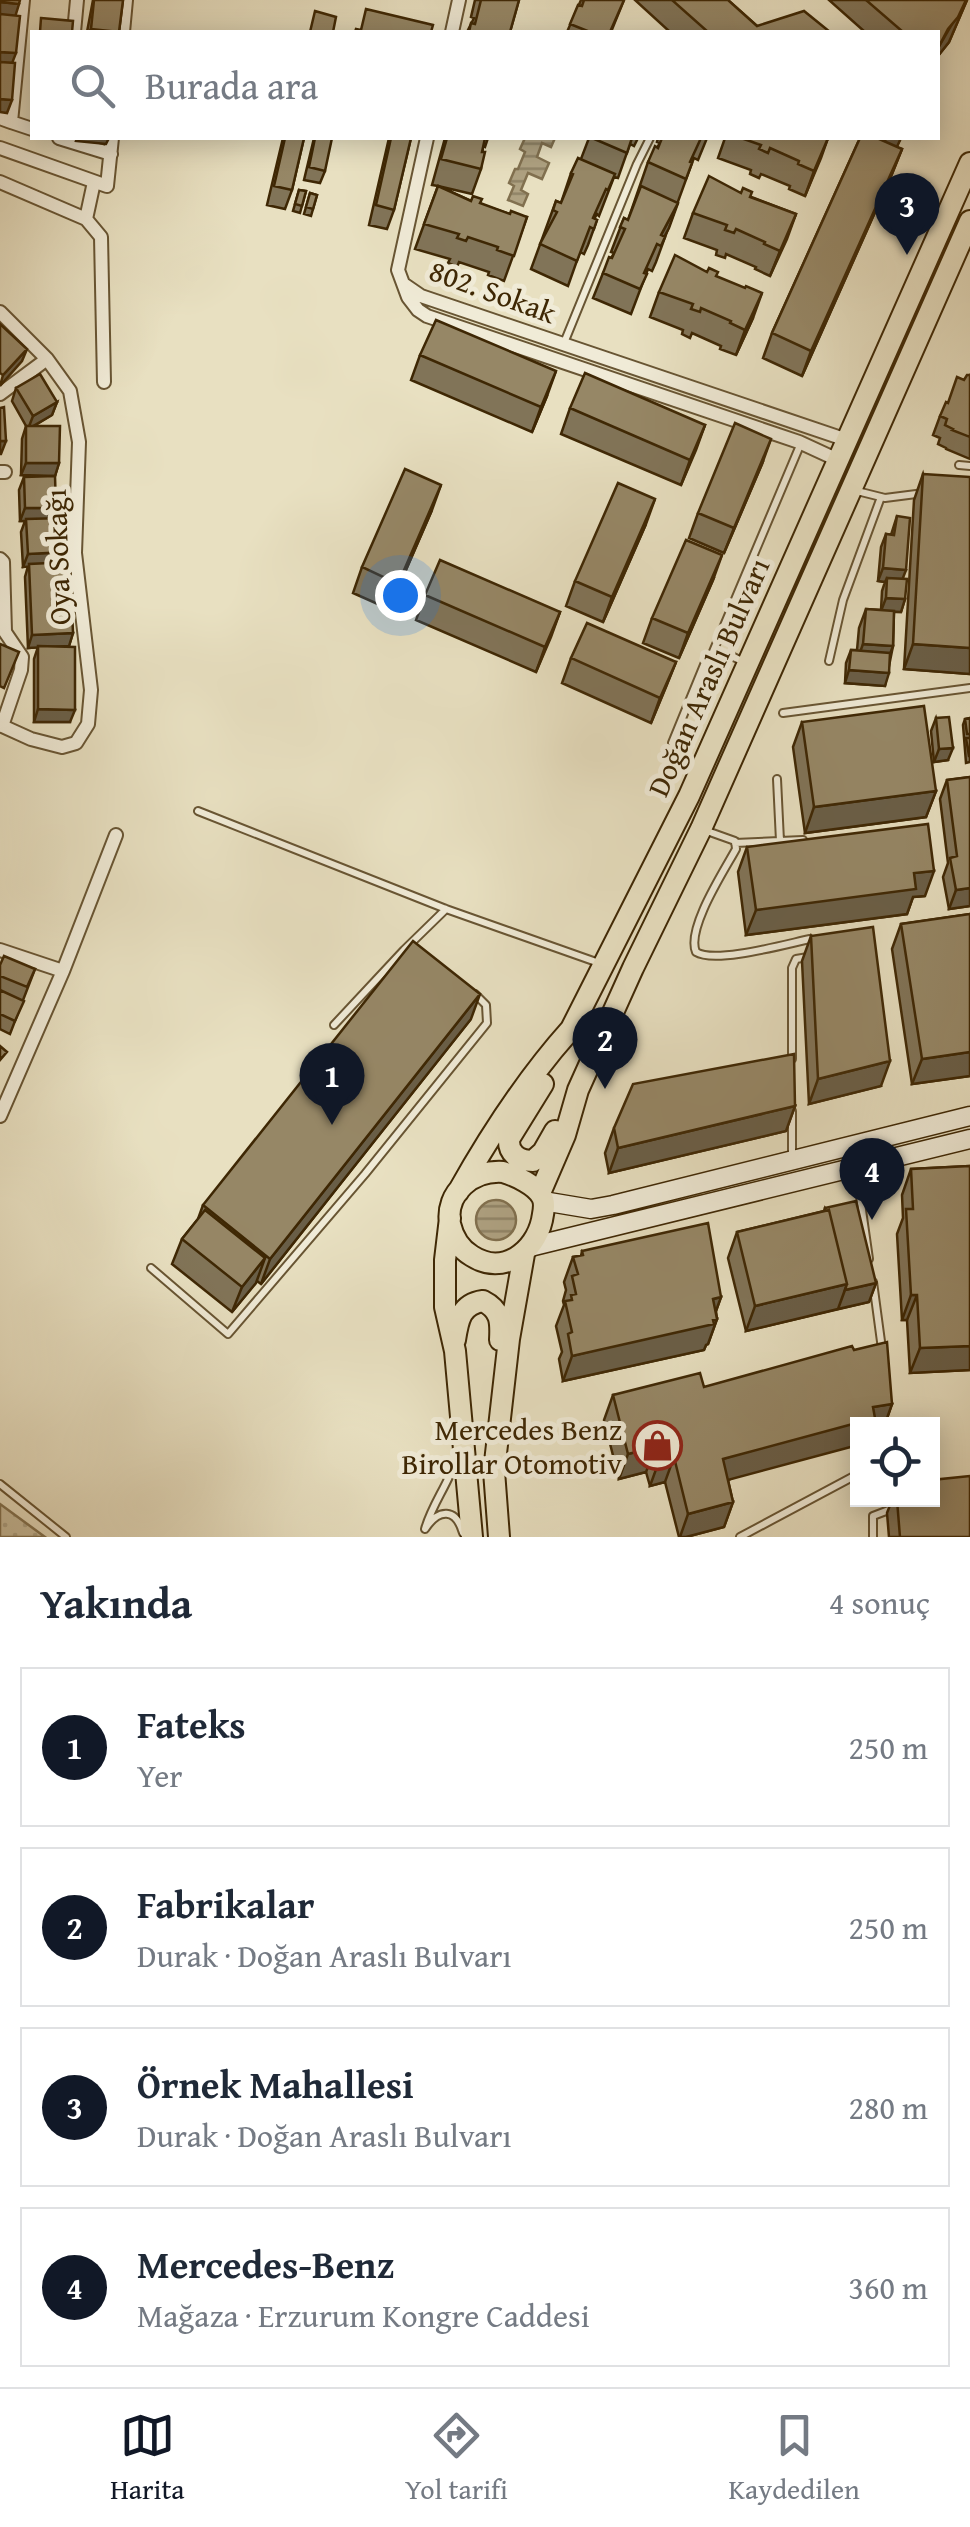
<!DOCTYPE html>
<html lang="tr">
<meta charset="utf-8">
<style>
body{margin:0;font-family:"Gentium Book Plus",serif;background:#f6f6f7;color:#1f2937}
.controls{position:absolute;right:30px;bottom:30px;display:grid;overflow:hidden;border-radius:0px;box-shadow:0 5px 25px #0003}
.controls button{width:90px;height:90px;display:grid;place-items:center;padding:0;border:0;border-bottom:2px solid #e0e1e3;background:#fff;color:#1f2937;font:50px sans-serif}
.you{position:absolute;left:400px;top:595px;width:35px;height:35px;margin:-25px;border:8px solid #fff;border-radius:50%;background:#1a73e8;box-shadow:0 0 0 15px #1a73e833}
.badge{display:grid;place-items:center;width:65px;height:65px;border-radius:50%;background:#111827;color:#fff;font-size:32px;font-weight:700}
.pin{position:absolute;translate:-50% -82px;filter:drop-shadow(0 2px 5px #0008)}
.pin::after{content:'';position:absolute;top:52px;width:35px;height:30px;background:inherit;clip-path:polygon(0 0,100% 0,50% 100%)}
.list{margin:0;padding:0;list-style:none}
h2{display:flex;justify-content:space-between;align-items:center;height:130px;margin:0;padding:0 40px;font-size:42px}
h2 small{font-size:32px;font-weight:400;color:#747a83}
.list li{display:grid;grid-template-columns:65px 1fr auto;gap:30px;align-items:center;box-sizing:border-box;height:160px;margin:0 20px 20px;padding:0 20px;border:2px solid #e0e1e3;border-radius:0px}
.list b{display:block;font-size:38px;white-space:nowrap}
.list p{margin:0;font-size:32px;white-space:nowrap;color:#747a83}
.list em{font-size:32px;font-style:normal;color:#747a83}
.icon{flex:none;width:55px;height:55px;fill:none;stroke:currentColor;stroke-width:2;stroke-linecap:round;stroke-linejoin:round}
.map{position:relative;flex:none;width:970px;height:1537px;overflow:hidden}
.search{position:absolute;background:#fff;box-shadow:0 5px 25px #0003;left:30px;right:30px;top:30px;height:110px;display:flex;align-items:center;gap:25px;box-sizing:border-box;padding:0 35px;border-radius:0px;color:#747a83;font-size:38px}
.sheet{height:850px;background:#fff}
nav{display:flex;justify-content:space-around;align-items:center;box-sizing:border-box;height:140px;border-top:2px solid #e0e1e3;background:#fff;font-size:28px;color:#747a83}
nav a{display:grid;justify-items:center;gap:5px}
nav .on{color:#111827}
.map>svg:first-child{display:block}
.grass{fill:url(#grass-dots);stroke:#847452;stroke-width:2.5}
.water{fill:url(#water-rules);stroke:#81704f;stroke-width:2.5}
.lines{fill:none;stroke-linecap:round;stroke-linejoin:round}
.service-casing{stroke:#685533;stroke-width:10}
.minor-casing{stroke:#685533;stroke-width:16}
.secondary-casing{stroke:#3e2704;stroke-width:21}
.primary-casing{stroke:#3e2704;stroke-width:24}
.service{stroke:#f0ebd7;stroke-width:6}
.minor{stroke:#f0ebd7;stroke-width:12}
.secondary{stroke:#f0ebd7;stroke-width:18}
.primary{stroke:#e8e0c1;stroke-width:20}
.wall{fill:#817458;stroke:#3e2704;stroke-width:2.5}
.shaded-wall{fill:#695e47;stroke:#3e2704;stroke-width:2.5}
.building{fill:#968766;stroke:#3e2704;stroke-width:2.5}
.labels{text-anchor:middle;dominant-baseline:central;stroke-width:10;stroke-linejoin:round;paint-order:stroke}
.street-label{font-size:30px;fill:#3e2704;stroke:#f0ebd7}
.poi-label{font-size:30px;fill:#3e2704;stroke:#f0ebd7;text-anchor:end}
</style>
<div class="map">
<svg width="970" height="1537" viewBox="0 0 970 1537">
<defs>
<pattern id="grass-dots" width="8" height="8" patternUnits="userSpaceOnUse" patternTransform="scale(2.5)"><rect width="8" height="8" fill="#cbc1a1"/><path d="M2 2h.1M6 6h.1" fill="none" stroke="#afa689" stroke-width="1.8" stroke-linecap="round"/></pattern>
<pattern id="water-rules" width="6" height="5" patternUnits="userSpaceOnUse" patternTransform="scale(2.5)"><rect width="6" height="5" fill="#aea181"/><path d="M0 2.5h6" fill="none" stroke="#8f8367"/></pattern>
</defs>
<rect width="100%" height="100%" fill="#e8e0c1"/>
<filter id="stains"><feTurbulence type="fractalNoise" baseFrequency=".002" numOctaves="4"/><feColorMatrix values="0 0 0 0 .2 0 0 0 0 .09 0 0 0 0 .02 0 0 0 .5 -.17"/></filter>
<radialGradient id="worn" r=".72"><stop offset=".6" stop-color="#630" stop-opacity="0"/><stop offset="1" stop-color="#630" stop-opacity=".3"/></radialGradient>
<!-- grass -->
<path class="grass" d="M0,1504l45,33h-45z"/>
<!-- water -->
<path class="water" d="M525,138h30l-4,9 -9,-4 -5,14 12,6 -7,16 -14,-6 -7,17 7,4 -5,12 -15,-6 6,-14 -5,-3 6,-14h3l7,-17 -5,-3z
M476 1220a20 20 0 1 1 40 0a20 20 0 1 1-40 0Z"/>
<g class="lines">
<defs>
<path id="service" d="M564,343l73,-179 13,-26
M959,465l11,1
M853,490l32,8 39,-5
M712,654l89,-211
M829,661l14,-61 38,-103
M783,713l187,-25
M672,743l34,-83c12,-13 25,-4 40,3
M777,779l3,62
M198,811l248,98 153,54
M707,831l28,10 1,8c-12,22 -50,80 -40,103 19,12 90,-8 114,-13
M735,843l68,-3
M334,1025l70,-75 42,-41
M792,1059v-91l4,-9 12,-2
M792,1159v-48
M856,1168l13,91
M151,1268l77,66 137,-160 122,-151 -1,-18 -11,-11
M873,1282l9,67
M457,1453c-6,29 -24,48 -32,76 14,-21 31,-21 38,4
M0,1484l66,53
M740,1537l118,-63
M873,1537v-21l21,-8"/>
<path id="minor" d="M74,32l3,-32
M123,32l3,-32
M452,32l7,-32
M0,118l11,4 12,-122
M11,122l21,7
M59,138l52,16
M427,138l-29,132 10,27 10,13 9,6 372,126 39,18
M0,148l107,38 5,-48
M0,182l86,37
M94,182l-8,37 15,18 3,145
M405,285l16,11 426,144
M0,312l47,47 23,32 9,51 -4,111 16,137 -3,34 -12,19 -14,4 -31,-8 -31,-14
M0,394l47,-35
M0,472h5
M0,559l3,3 2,70 17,25 -1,13 -19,56
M0,950l63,21
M0,1116l63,-145 53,-136"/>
<path id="secondary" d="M543,1201l48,8 22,-4 357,-89
M530,1247l440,-108"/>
<path id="primary" d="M543,1084l-34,55c-1,14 9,22 24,22l10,-9 12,-21
M503,1172c13,4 33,13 39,25 4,7 1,16 0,23 -7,32 -39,56 -70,36 -12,-7 -19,-19 -22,-32 -5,-32 23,-54 53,-52z
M458,1192c32,-57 69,-114 113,-163l118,-233 281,-633
M540,1193l25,-58 13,-45 55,-122 68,-139 269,-608
M450,1218l-5,42v47l10,44 17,186
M455,1340c3,-20 6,-36 28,-39 18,9 18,21 17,39
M499,1537l-5,-66 15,-132 15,-85"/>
</defs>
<!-- service casing -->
<use href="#service" class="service-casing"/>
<!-- minor casing -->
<use href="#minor" class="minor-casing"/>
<!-- secondary casing -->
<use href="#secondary" class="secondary-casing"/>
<!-- primary casing -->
<use href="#primary" class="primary-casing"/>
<!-- service -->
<use href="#service" class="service"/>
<!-- minor -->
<use href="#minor" class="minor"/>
<!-- secondary -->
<use href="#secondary" class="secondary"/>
<!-- primary -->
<use href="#primary" class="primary"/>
</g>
<!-- wall -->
<path class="wall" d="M93,0h30l-4,32h-32z
M475,0h44l-9,32h1h-44l7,-14 -3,-1z
M581,0h43l-13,32h-44z
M635,0h93l29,26 73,6h-160z
M829,0h138l-18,42 -11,14v-24h-73z
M283,138h21l-12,52 -7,19 -18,-4z
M314,138l11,33 -5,12 -16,-3z
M389,138h22l-17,72 -7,19 -18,-4z
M444,138h44l-3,9 -2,-1 -2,23 -9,25 -34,-8 33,15 39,13 17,3 -23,64 -16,-6 1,-3 -30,-10 -2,5 -9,-4 2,-4 -35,-10 23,-63 -6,-1 13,-47z
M589,138h49l-4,8 -4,-2 -12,34 -4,-1 -15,39 -2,-2 -3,5 3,1 -9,25 -4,9 -4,-2 -12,34 -37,-17 25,-68 5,2 10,-30 10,-14z
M658,138h49l-9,22 -4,-2 -2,5 -36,99 -4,9 -4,-2 -17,45 -38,-16 10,-25 11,-20 -3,-1 13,-34 4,2 20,-58 12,-19 -3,-1z
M725,138h103l-23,58 -16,-7 1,-3 -29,-12 -2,4 -9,-4 1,-4 -33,-12z
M857,138h44l-5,9 6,2 -10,25 -90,202 -39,-18 9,-25 87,-193z
M299,190l7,1 -6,22 -7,-2z
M310,193l7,2 -6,21 -7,-2z
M741,193l55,21 -26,62 -15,-7 1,-2 -30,-13 -1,4 -9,-3 1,-5 -33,-12 9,-25z
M707,272l9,4 37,42 -17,37 -16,-6 1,-3 -29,-13 -2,5 -8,-4 1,-4 -33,-13 9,-25z
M420,355l127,41 -15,36 -121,-52z
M970,375v84l-24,-10v-1l-8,-4 2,-6 -7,-3 7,-19 24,-36z
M16,388l41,14 -5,13 -18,11 25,37 -4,13 -34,-1 1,-36 4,-13 -14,-25z
M570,408l135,17 -24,60 -120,-51z
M762,464l-38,89 -35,-15 9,-25z
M923,474l47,200 -66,-5 10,-169z
M24,477l29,41 9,45 11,70 -4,13 1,76h-36v-63l4,-12 -10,1 -3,-71 3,-11 -5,1 -2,-35 4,-11h-5l-1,-31z
M432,510l-43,99 -36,-16 9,-26z
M897,516l8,83 -4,13h-7l-1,34 -8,40 -40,-3 1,-20 5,-13h6l2,-22 7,-19 15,1 1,-19 3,-9 -7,-1 3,-34 5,-13 5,1z
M646,524l-43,98 -37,-16 9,-25z
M713,580l-34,78 -36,-15 9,-25z
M425,595l135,17 -24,60 -120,-52z
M571,658l105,4 -25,61 -89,-40z
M936,718l12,42 -14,2 -3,-31z
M970,718v44l-4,1 -3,-38 2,-6z
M802,722l134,69 -10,26 -121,16 -12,-86z
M970,777v129l-21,3 -6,-32 5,-14 -8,-64 7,-19z
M747,847l178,49 -12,1 -6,17 -161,21 -8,-63z
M970,914v162l-58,8 -20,-135 9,-25z
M811,936l70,150 -72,18 -7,-143z
M0,965l35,4 -25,65 -10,-5z
M471,1019l-210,265 -4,-3 -25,31 -60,-48 10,-25 16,-20 5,-14z
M795,1106l-9,25 -177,42 -4,-20 9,-25z
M970,1166v204l-60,3 -3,-53h-5l-5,-86 6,-16 -1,-23 9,-26z
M825,1208l51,75 -7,19 -123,29 -18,-73 9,-26 87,-21z
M582,1251l139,46 -5,14 1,8 -9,25 -2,1 -2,5 -141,31 -4,-22 3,-7 -6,-26 8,-21 -1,-4 3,-11 -2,-8 9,-25 8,-1z
M704,1387l188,17 -7,20h-27l-130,56 5,22 -9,25 -38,10h-7l-14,-55 -15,4 -4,-14 -27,7 -15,-59 9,-25z
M892,1500h40l38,37h-81l-2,-24z"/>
<!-- shaded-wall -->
<path class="shaded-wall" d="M966,0h1l-18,42 -11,14v-8z
M0,2l19,2 -4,13 -15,-2z
M91,29l28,3h-30z
M0,52l16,1 -5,13 -11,-1z
M0,99l12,1 -5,13 -7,-1z
M77,138h32l-3,6 -30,-3z
M828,138l-7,20 -16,38 9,-25z
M886,138h15l-6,13 -16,5z
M902,149l-10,25 -90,202 9,-25z
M678,203l-9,25 -9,17 1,-10z
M796,214l-9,25 -17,37 10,-25z
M762,293l-9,25 -17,37 9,-25z
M27,349l-5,12 -22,25 3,-11z
M556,371l-9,25 -15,36 9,-25z
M57,402l-5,13 -24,14 5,-13z
M705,425l-9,25 -15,35 9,-25z
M771,439l-9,25 -38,89 10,-25z
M0,441h6l-5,13h-1z
M26,463h33l-4,13 -34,-1z
M441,485l-9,25 -43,99 9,-25z
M655,499l-9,25 -43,98 9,-25z
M25,508h31l-4,13h-32z
M66,552l-5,13 -38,2 5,-13z
M722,555l-9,25 -34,78 9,-25z
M883,568l23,2 -5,13 -14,-5 -2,4 -7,-1z
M886,598l19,1 -4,13 -20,-1z
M560,612l-9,25 -15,35 9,-25z
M73,633l-4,13 -41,2 4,-13z
M863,644l30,2 -7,19 -30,-2z
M913,644l57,4v26l-66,-5z
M676,662l-10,25 -15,36 9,-25z
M849,670l40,3 -4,13 -40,-3z
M38,709l37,1 -5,12h-36z
M953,748l-5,12 -14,2 5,-13z
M936,791l-10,26 -121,16 9,-26z
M934,871l-9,25 -12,1 -6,17 -161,21 10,-25 158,-37z
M970,888v18l-21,3 7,-19z
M480,994l-9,25 -210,265 9,-25z
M970,1052v24l-58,8 10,-25z
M890,1061l-9,25 -72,18 9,-25z
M795,1106l-9,25 -177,42 9,-25z
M265,1258l-9,25 -24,29 10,-25z
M876,1283l-7,19 -31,7 7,-19z
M847,1284l-9,25 -92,22 9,-25z
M911,1295h6l-10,25h-5z
M721,1297l-9,25 1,-23z
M717,1319l-9,25 -2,1 -2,5 -141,31 9,-25z
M970,1346v24l-60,3 10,-25z
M892,1404l-7,20h-27v21l-145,39 10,-25 150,-52z
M656,1447l-10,25 -27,7 9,-25z
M674,1457l-9,25 -15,4 9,-25z
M733,1502l-9,25 -38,10h-6l8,-23z"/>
<!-- building -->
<path class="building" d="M0,0h20l-1,4 -19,-2z
M94,0h29l-4,32 -28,-3z
M481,0h38l-9,32h1h-42l2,-9 4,1z
M584,0h40l-14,32h-20l-20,-8 8,-19 4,1z
M672,0h56l29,26 47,-15 26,21h-122z
M866,0h100l-8,17 -10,12 -10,19v-16h-35z
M366,9l67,16 -2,7h-76l1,-3 5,1z
M315,11l21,6 -3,15h-23z
M0,14l20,2 -4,37 -16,-1z
M41,18l32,3 -1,11h-32z
M0,62l15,1 -3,37 -12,-1z
M285,138h19l-12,52 -18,-4z
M315,138h17l-7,33 -16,-4z
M391,138h20l-17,72 -18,-5z
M447,138h38l-3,14h3l-4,17 -40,-10z
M592,138h40l-5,15z
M662,138h39l-11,24 2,1 -6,16 -38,-17 7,-16 3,2z
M741,138h87l-14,33 -16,-7 1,-3 -29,-13 -2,5 -9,-4 2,-4z
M860,138h17l25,11 -91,202 -39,-18z
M578,158l37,16 -7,16 -2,-1 -13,29 4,2 -3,9 -4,-2 -13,34 -37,-17 17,-32 -4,-2 3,-9 5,2 12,-29 -2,-1z
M709,176l32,17 2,-5 9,4 -2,5 46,17 -16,37 -16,-7 1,-2 -29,-13 -2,4 -9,-3 2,-5 -34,-12z
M438,186l33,15 2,-5 9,3 -2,4 30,11 1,-3 16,6 -13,39 -17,-6 1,-3 -30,-10 -2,4 -9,-3 2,-4 -35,-10z
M641,186l37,17 -17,32 4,2 -4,9 -4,-2 -13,29 3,1 -7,15 -37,-16 6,-16 3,1 13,-29 -5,-2 4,-9 4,2z
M299,190l7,1 -4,15 -7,-2z
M310,193l7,2 -4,14 -7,-2z
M675,255l32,17 2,-4 9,4 -2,4 29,12 1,-2 16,7 -17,37 -15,-7 1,-2 -30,-13 -1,4 -9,-3 2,-5 -34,-12z
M436,320l120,51 -15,36 -121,-52z
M0,324l27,25 -24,26 -3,-2z
M585,373l120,52 -15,35 -120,-52z
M40,374l17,28 -24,14 -17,-28z
M967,375h3v62l-18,-7 1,-1 -8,-4 2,-6 -7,-3 6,-14 2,1 9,-26 7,3z
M4,407l2,34h-6v-33z
M735,423l36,16 -37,89 -36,-15z
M26,426h34l-1,37h-33z
M405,469l36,16 -43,99 -36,-17z
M923,474l47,3v171l-57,-4z
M55,476l1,32h-31l-1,-31z
M618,483l37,16 -43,98 -37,-16z
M897,516l13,2 -4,52 -23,-2 3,-34 8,1z
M64,518l2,34 -38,2 -2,-35z
M686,540l36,15 -34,78 -36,-15z
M440,560l120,52 -15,35 -120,-52z
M70,562l3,71 -41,2 -3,-71z
M887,578l20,1 -2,20 -19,-1z
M866,609l28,2 -1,35 -30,-2z
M587,623l89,39 -16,36 -89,-40z
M0,644l19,8 -15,36 -4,-2z
M38,646l37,1v63l-37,-1z
M851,650l39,3 -1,20 -40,-3z
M924,706l12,85 -122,16 -12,-85z
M949,717l4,31 -14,1 -3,-31z
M970,718v16h-3l-2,-15z
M966,738h4v18h-1z
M970,777v111l-14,2 -6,-32 7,-2 -10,-76z
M928,824l6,47 -20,2 2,16 -160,21 -9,-63z
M970,914v138l-48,7 -21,-135z
M873,927l17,134 -72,18 -7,-143z
M413,941l67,53 -210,265 -67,-54z
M4,956l31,13 -8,18 -27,-11v-11z
M0,990l24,11 -9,20 -15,-7z
M0,1046l7,6 -7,8z
M794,1054l1,52 -177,42 -4,-20 19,-44z
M970,1166v180l-50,2 -3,-53h-6l-5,-86h7l-2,-40z
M856,1201l20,82 -31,7 2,-6 -18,-74 -4,1v-3z
M205,1210l60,48 -23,29 -60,-48z
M829,1210l18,74 -92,22 -18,-74z
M708,1223l13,74 -8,2 4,20 -4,1 1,4 -142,32 -4,-22 4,-2 -7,-31 7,-1 -1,-5 5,-1 -4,-18 6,-2 -5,-17 10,-2 -1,-4z
M887,1342l5,62 -19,3 2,11 -152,41 10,43 -45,12 -14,-57 -15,4 -3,-14 -28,7 -15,-59 87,-22 4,14 148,-41 2,4z
M970,1476v61h-70l-3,-37h35v-20z"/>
<!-- icons -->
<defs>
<symbol id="shop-ring" viewBox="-11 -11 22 22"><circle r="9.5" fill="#f0ebd7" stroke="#8f2418" stroke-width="1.5"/><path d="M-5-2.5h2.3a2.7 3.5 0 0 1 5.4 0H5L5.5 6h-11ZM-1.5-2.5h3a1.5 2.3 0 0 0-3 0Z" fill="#8f2418"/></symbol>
</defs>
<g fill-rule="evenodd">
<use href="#shop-ring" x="630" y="1418" width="55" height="55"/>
</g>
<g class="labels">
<!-- street labels -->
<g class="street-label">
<text transform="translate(493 291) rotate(20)">802. Sokak</text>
<text transform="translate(57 557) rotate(-92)">Oya Sokağı</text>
<text transform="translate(708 677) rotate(-66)">Doğan Araslı Bulvarı</text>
</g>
<!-- poi labels -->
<g class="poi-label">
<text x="622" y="1429">Mercedes Benz<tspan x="622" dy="34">Birollar Otomotiv</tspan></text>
</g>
</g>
<rect width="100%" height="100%" filter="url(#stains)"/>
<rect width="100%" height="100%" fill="url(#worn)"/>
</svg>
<div class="controls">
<button><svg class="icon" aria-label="locate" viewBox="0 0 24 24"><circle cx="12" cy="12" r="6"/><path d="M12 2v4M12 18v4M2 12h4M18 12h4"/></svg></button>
</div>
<div class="you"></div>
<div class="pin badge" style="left:332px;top:1125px">1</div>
<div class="pin badge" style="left:605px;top:1089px">2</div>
<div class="pin badge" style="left:907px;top:255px">3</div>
<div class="pin badge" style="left:872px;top:1220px">4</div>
<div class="search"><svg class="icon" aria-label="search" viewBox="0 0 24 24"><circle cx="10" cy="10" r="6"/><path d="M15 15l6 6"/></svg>Burada ara</div>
</div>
<section class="sheet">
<h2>Yakında<small>4 sonuç</small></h2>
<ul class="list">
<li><span class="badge">1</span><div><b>Fateks</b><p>Yer</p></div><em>250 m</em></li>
<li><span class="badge">2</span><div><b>Fabrikalar</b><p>Durak · Doğan Araslı Bulvarı</p></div><em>250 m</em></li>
<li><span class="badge">3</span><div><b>Örnek Mahallesi</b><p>Durak · Doğan Araslı Bulvarı</p></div><em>280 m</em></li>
<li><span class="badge">4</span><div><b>Mercedes-Benz</b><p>Mağaza · Erzurum Kongre Caddesi</p></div><em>360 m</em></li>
</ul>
</section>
<nav>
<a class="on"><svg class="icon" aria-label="map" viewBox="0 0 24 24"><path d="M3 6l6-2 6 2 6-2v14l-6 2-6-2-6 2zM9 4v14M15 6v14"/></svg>Harita</a>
<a><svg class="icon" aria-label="directions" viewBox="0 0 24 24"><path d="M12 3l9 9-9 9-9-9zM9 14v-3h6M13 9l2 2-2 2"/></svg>Yol tarifi</a>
<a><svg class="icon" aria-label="saved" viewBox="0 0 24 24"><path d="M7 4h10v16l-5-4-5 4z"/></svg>Kaydedilen</a>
</nav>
